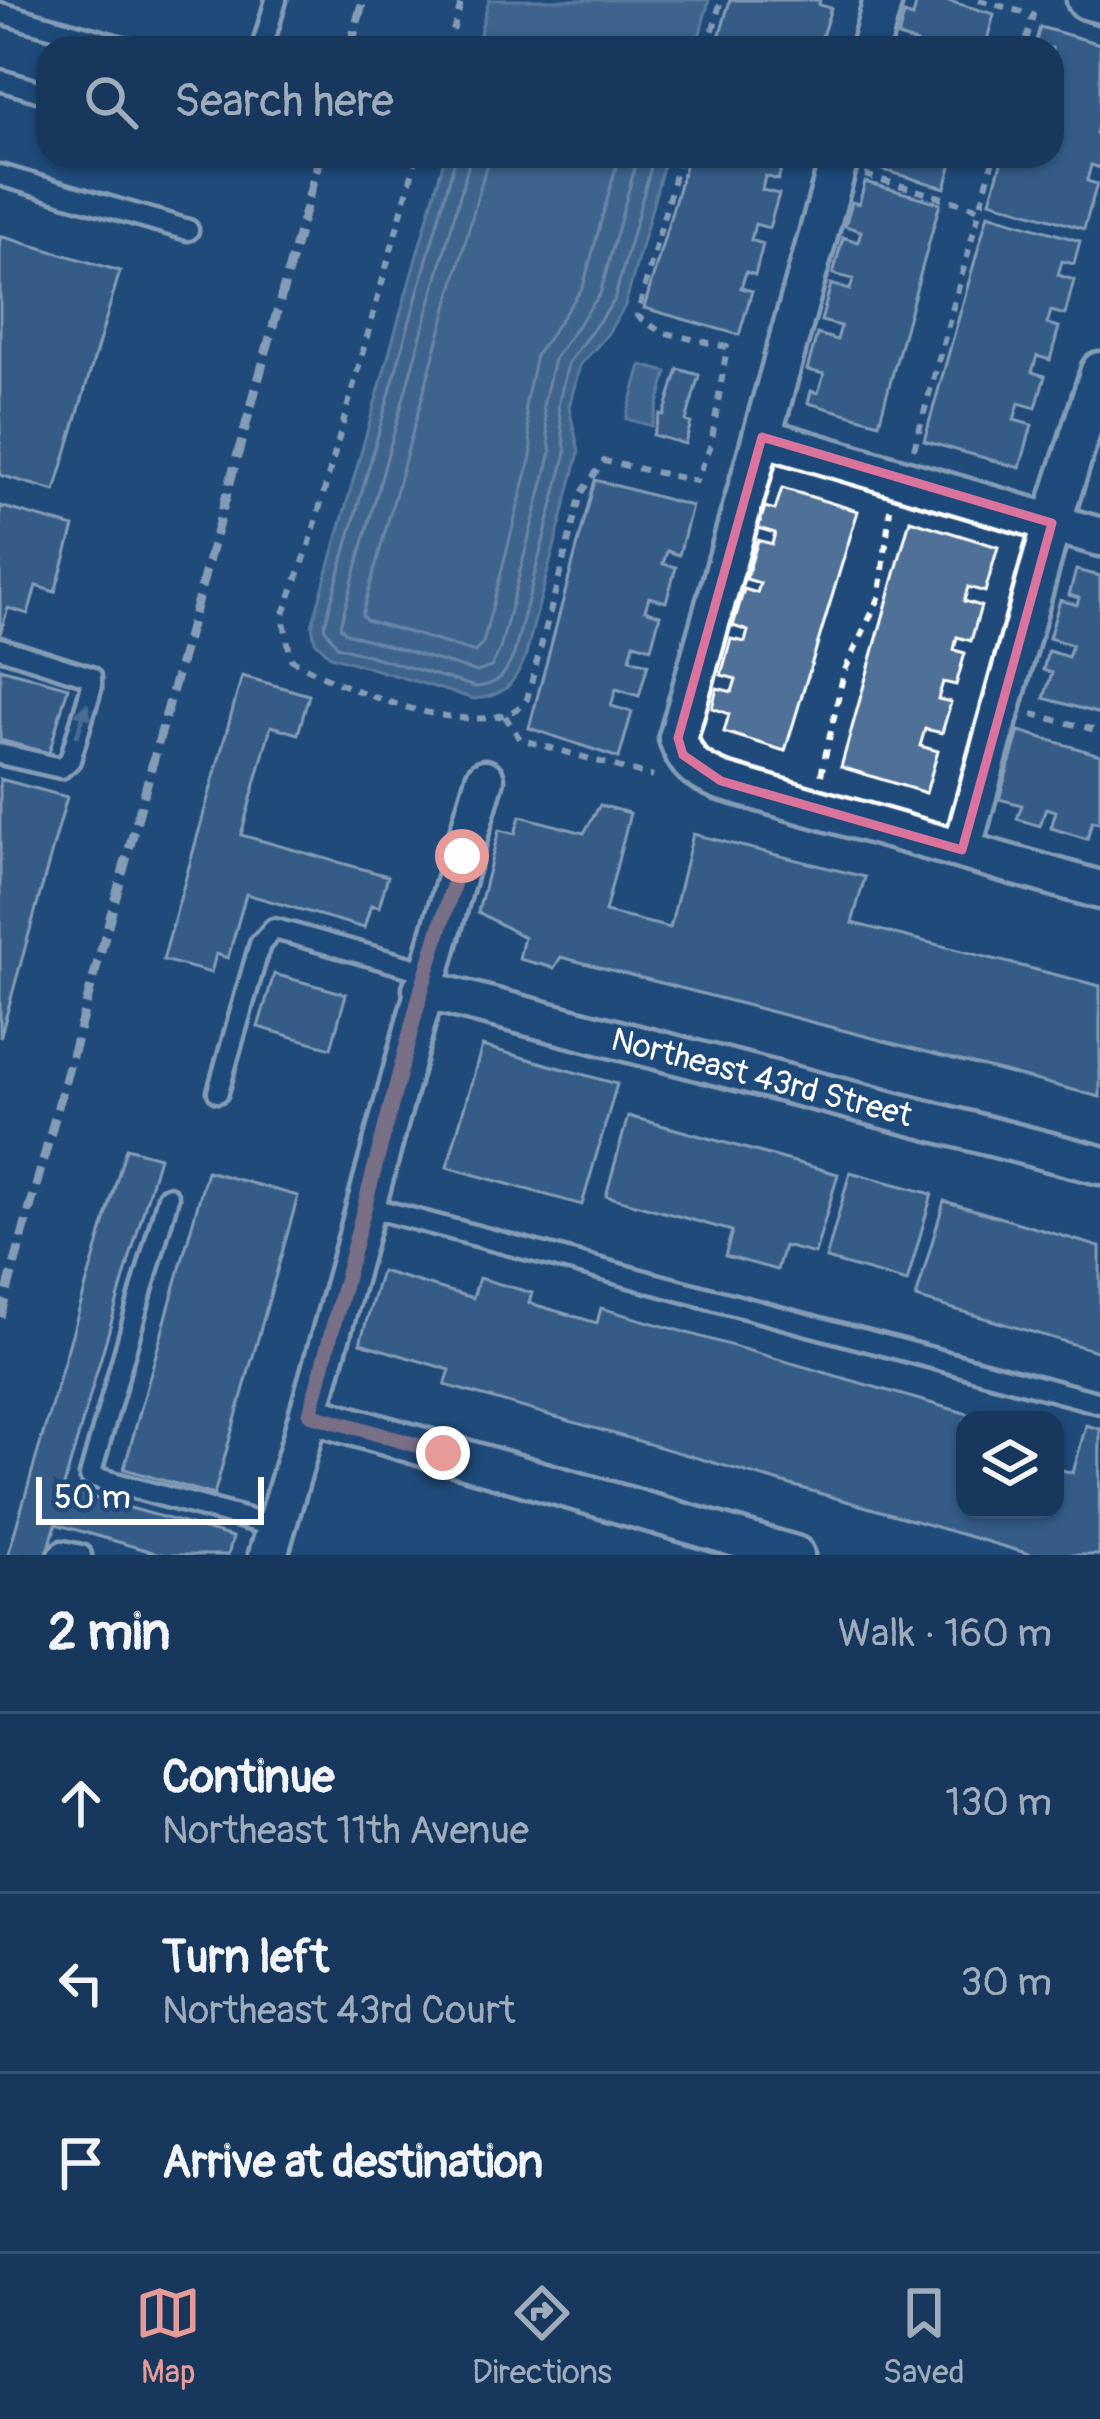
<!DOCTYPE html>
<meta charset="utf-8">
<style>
body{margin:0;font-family:Pangolin,sans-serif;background:#244365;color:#f1f3f6}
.controls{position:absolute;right:36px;bottom:36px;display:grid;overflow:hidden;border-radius:24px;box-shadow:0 3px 9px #0004}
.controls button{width:108px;height:108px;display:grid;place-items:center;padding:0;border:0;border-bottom:3px solid #365272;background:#17385c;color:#f1f3f6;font:60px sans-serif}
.scale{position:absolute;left:36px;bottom:30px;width:228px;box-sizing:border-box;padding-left:12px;border:6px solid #fff;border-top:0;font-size:33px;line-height:42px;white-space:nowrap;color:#fff;-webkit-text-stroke:9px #1f4a7a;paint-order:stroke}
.stop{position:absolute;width:36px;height:36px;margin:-27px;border:9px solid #e69b98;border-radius:50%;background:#fff}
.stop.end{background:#e69b98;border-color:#fff;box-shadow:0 3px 12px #0008}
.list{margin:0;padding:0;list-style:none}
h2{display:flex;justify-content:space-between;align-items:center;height:156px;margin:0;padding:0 48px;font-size:51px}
h2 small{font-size:39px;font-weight:400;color:#9eacbb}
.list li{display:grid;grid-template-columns:78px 1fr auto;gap:36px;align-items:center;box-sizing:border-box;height:180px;padding:0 48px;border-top:3px solid #365272}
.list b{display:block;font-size:45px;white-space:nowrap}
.list p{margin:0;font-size:39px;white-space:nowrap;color:#9eacbb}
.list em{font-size:39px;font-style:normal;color:#9eacbb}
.icon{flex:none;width:66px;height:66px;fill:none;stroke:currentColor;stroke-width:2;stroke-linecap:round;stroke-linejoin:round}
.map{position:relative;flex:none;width:1100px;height:1555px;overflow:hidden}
.search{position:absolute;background:#17385c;box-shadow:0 3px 9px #0004;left:36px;right:36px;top:36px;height:132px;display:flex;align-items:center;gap:30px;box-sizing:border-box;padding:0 42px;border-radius:36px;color:#9eacbb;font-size:45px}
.sheet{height:696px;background:#17385c}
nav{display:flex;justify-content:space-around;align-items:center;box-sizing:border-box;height:168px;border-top:3px solid #365272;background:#17385c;font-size:33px;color:#9eacbb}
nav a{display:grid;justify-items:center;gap:6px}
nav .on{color:#e69b98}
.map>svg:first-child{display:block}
.water{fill:#6583a4;stroke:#a3b5c8;stroke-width:3}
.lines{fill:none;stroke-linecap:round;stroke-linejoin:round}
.shore{stroke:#c1cddb;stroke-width:3}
.building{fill:#507197;stroke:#fff;stroke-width:3}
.lane-casing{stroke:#fff;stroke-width:27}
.street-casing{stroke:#fff;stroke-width:45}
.path{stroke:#fff;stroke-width:6;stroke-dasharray:9 9;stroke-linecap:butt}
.lane{stroke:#1f4a7a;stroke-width:18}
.street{stroke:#1f4a7a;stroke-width:36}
.rail{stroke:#fff;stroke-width:9;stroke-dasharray:18 9;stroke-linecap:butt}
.oneway{fill:#7992af}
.route{stroke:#e69b98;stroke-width:15}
.marked{fill:none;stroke:#da749d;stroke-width:9;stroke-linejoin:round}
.labels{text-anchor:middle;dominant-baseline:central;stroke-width:12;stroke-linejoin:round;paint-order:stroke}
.street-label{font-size:33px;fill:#fff;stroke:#1f4a7a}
</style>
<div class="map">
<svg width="1100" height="1555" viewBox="0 0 1100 1555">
<rect width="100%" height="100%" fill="#1f4a7a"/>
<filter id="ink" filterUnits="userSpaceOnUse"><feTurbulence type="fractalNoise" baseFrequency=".00833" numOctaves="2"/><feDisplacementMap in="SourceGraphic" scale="24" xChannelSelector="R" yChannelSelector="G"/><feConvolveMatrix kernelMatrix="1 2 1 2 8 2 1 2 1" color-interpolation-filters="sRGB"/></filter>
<g filter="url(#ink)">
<!-- water -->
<path class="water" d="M489,0h220l-13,48h-220z
M445,156h221l-41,150 -19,30 -26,29 -11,42 10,45 -54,206c-12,27 -20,38 -51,41l-144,-43 -15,-15 -3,-15z
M641,365l26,7 -15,54 -26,-7z"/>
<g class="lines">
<!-- shore -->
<path class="shore" d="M456,156l-132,471 13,19 139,41c23,-2 29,-12 38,-33l52,-201 -8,-47 10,-43 46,-62 40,-145
M471,156l-131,470 6,7 131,39 14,-5 9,-18 51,-197 -8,-46 11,-47 46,-65 38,-138
M489,156l-127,459 4,5 109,32 8,-9 49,-191 -7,-46 11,-51 47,-68 36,-131"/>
</g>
<!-- building -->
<path class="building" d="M730,0h90l-1,5 12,3 -11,35 -10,-4 -3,9h-91z
M917,0h28l49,14 -9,34h-69l1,-5 -19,-6 6,-23 9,3z
M1040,27l60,17v76l-4,13 4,1v34l-9,-3 -4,16 10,3 -13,45 -94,-28 13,-45h49v-108h-18z
M688,156l96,3 -6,21 -13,-4 -3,14 17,4 -10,34 -14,-4 -4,16 12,4 -8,31 -9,-3 -5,16 11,3 -13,44 -95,-27z
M875,156h79l-9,32 -73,-21z
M865,182l75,21 -61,220 -71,-20 3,-12 7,2 6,-19 -17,-4 10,-36 20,6 4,-14 -20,-5 10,-37 19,6 3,-11 -20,-5 10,-37 15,5 3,-11 -16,-5 7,-24 7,2z
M988,214l92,27 -6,23 -12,-3 -4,14 16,5 -9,35 -14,-4 -4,13 12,3 -9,33 -13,-4 -5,16 13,4 -9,32 -17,-5 -5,17 18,5 -12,43 -96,-27z
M0,236l120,35 -65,220 -55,-16z
M678,369l21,6 -13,46 5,2 -6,21 -32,-9 7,-21 4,1z
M595,480l97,26 -13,49 -12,-4 -4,13 13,3 -10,35 -17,-5 -4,13 15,5 -9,33 -17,-5 -4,16 18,5 -9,32 -23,-7 -5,17 21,6 -13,46 -90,-30z
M782,488l76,23 -73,240 -61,-19 5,-18 -17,-6 5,-20 15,4 4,-13 -15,-4 10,-36 14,3 3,-11 -15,-5 11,-37 13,4 3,-10 -14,-4 12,-39 14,4 3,-11 -17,-5 7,-21 10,3z
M0,506l74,21 -19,65 -19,-6 -8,28 -20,-6 -8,26z
M910,520l88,27 -13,45 -17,-5 -4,14 17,5 -10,35 -14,-4 -3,13 11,3 -9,32 -13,-3 -5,17 13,3 -9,31 -17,-4 -5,17 18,5 -12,42 -85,-26z
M1076,570l24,6v138l-56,-16 8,-25 -9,-3 5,-19 20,6 4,-12 -23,-7 11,-38 17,5 2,-7 -10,-3z
M0,668l68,19 -19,66 -49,-13z
M242,676l67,19 -11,39 -27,-8 -30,109 147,41 -9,31 -8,-2 -7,23 -118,-34 -18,64 -12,-4 -5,19 -48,-13z
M1019,731l81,24v68l-8,-2 -5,18 -36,-11 5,-17 -10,-3 -6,18 -23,-7 5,-14 -23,-6z
M0,779l67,18 -67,241z
M600,805l30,8 -25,99 65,16 23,-94 172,43 -13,46 248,63v111l-539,-140 -7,11 -35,-9 5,-22 -46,-25 21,-82 16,4 5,-18 64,17z
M274,974l72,20 -15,54 -73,-21z
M482,1046l135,38 -35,121 -135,-38z
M628,1116l210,58 -23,80 -31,-8 -7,24 -52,-14 7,-25 -126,-35z
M126,1148l33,9 -96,332 170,48 -5,18h-65l-107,-31 -9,31h-39z
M207,1171l91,25 -84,299 -90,-26z
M850,1172l82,22 -25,88 -81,-23z
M944,1201l156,46v105l-184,-54z
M381,1271l92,27 6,-20 53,15 -3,10 68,20 4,-15 388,112h-24v90h90v-42l18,5 13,-48 14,4 -1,126h-66l-588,-170 5,-15 -90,-27z"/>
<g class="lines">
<defs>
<path id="lane" d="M0,13l126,35
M262,48l14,-48
M0,80l48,14
M0,175l188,55
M0,648l91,29v12l-21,71 -9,8 -61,-14
M218,1092l42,-148 14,-15 19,5 134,38
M168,1197l-78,279 186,51
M365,1206l735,197
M58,1555l4,-4 19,4"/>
<g id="street">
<path d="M1086,0l14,4"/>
<path d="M870,48l13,-48"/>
<path d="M840,156l-162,582c8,26 19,33 43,43l379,109"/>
<path d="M1100,371l-48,152 48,14"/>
<path d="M762,437l290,86 -90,327"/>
<path id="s1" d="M422,989l678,176"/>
<path d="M310,1414l485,141"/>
<path d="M268,1555c77,-257 140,-518 217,-776"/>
</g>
</defs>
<!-- lane casing -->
<use href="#lane" class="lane-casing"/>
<!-- street casing -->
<use href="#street" class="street-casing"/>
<!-- path -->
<path class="path" d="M979,0l54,15 -9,33
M448,48l14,-48
M708,48l13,-48
M417,156l-108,390 -26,70 8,43c43,27 200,92 236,40l54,-205 23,-33 92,20 15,-36 16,-98 -66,-15 -24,-16 43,-160
M865,175l115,34 14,-53
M914,449l66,-240
M1032,714l68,17
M505,716l15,23 133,38
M821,775l23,-103 36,-76 10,-87"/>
<!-- lane -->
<use href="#lane" class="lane"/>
<!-- street -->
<use href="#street" class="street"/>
<!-- rail -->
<path class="rail" d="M350,48l13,-48
M0,1317l320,-1161"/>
</g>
<!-- one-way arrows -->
<defs><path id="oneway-solid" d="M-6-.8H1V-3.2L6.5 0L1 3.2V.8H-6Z" transform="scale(3)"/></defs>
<use class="oneway" href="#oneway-solid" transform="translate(82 720) rotate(-73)"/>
</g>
<g class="lines" filter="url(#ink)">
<!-- route -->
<path class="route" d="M443,1453l-133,-39 112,-426 40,-132"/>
</g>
<!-- marked area -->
<path d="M0 0H1100V1555H0ZM762,437l290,86 -90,327 -241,-69 -38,-26 -5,-17z" fill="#1f4a7a" fill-opacity=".55" fill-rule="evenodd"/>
<path class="marked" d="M762,437l290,86 -90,327 -241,-69 -38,-26 -5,-17z"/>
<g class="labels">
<!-- street labels -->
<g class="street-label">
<text stroke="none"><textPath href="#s1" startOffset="351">Northeast 43rd Street</textPath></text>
</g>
</g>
</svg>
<div class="controls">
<button><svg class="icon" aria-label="layers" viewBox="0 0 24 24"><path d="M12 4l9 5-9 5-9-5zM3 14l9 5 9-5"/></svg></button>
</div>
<div class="scale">50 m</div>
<div class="stop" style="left:462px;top:856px"></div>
<div class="stop end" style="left:443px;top:1453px"></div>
<div class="search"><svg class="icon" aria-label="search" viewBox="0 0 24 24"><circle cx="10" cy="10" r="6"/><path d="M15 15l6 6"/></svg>Search here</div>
</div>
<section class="sheet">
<h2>2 min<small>Walk · 160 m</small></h2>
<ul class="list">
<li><svg class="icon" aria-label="ahead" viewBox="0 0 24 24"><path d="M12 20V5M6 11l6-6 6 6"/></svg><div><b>Continue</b><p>Northeast 11th Avenue</p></div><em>130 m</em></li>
<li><svg class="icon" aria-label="left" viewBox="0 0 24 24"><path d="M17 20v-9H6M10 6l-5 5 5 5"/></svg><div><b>Turn left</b><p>Northeast 43rd Court</p></div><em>30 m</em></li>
<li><svg class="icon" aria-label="arrive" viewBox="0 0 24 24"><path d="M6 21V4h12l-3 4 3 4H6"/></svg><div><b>Arrive at destination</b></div></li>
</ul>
</section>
<nav>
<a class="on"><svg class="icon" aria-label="map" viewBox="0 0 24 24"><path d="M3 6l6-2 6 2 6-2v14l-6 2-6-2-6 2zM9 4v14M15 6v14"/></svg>Map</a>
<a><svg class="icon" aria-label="directions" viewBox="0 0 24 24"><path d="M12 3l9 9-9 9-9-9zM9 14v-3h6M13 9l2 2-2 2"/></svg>Directions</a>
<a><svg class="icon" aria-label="saved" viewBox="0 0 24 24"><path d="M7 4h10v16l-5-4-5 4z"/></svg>Saved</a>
</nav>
